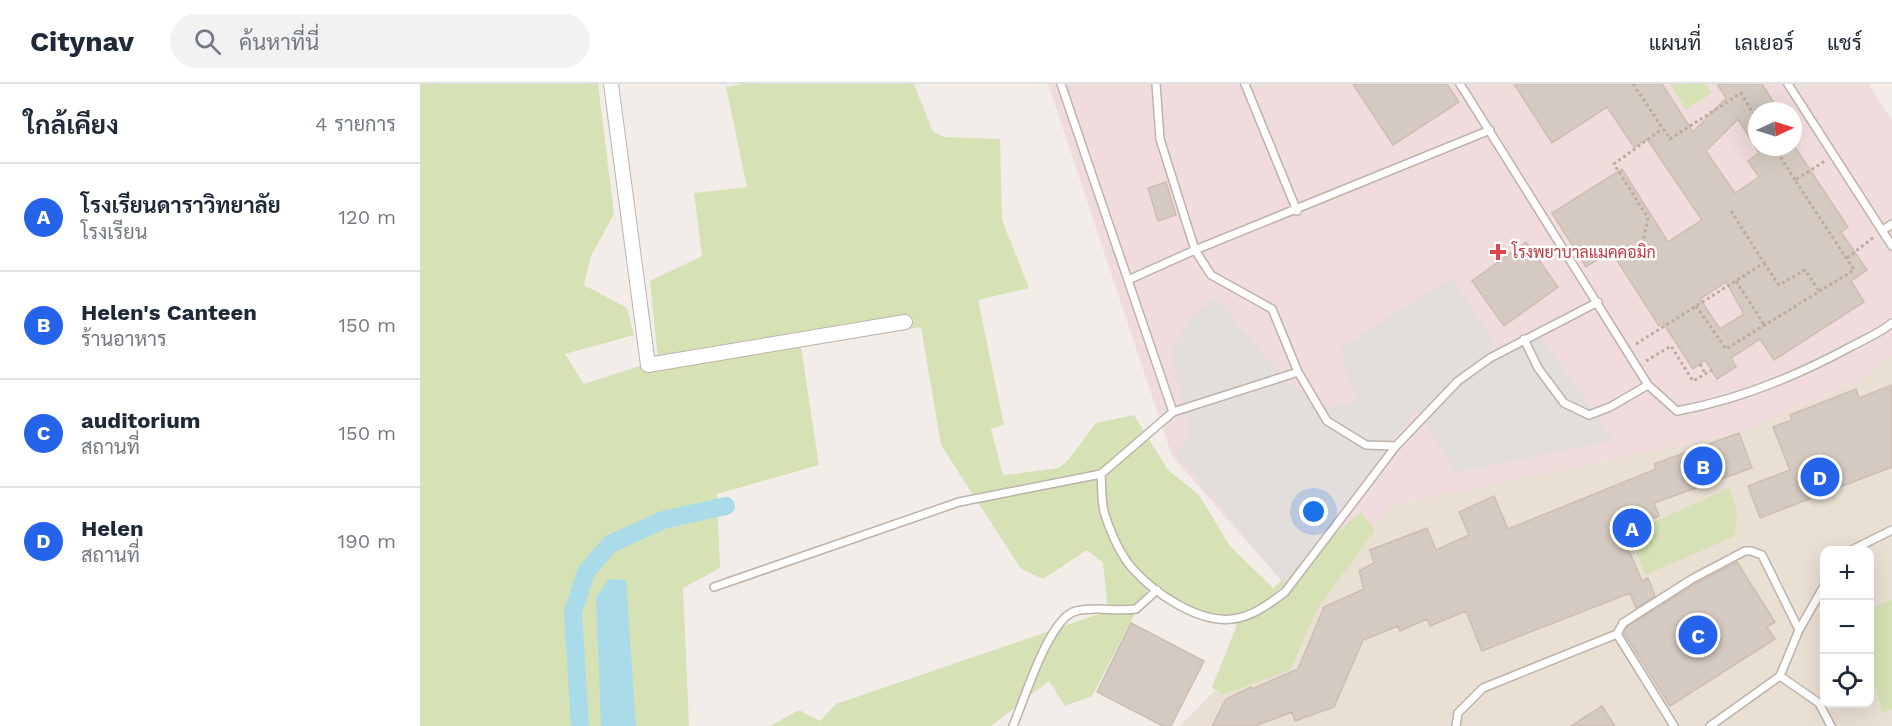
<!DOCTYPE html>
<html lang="th">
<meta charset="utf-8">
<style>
body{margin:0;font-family:"Work Sans",Sarabun,sans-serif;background:#f2f2f3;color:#1f2937}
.controls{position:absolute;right:18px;bottom:18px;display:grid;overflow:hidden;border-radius:12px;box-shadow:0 6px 24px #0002}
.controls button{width:54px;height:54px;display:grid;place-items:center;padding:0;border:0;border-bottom:2px solid #e0e1e3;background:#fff;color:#1f2937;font:30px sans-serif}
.compass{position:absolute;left:1328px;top:18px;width:54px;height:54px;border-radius:50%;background:#fff;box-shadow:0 6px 24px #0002;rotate:86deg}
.you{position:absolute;left:894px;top:428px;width:21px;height:21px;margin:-15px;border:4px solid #fff;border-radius:50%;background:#1a73e8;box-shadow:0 0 0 9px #1a73e833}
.badge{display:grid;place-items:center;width:39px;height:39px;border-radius:50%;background:#2563eb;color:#fff;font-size:20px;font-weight:700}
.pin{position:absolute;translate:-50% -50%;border:3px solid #fff;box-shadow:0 2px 6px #0006}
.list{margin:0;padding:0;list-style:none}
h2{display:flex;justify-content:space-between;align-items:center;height:78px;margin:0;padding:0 24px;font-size:26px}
h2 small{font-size:20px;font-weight:400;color:#747a83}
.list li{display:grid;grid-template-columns:39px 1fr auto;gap:18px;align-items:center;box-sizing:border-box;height:108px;padding:0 24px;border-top:2px solid #e0e1e3}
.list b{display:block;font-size:22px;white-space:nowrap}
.list p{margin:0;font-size:20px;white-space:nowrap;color:#747a83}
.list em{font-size:20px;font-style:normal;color:#747a83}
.icon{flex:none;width:33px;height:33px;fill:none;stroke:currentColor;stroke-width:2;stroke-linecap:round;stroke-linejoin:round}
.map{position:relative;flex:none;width:1472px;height:642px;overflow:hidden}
header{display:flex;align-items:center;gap:36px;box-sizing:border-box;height:84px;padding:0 30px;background:#fff;border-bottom:2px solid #e0e1e3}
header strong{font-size:28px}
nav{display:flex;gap:33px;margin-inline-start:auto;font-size:21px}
.search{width:420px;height:54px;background:#f2f2f3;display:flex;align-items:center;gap:15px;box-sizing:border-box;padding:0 21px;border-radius:33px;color:#747a83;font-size:22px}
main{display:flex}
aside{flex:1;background:#fff}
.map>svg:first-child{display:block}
.education{fill:#eadfd3;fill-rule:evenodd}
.medical{fill:#f1dcdd;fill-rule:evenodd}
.green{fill:#d6e2b5}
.parking{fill:#e1dedc}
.water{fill:#aadbe9}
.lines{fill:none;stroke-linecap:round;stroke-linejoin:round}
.canal{stroke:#aadbe9;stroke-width:18}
.building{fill:#d5cac1;stroke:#cdbdb2;stroke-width:1.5;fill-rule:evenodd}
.lane-casing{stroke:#bdb3ab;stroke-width:10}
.street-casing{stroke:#bdb3ab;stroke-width:16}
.path{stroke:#bdac9e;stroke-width:3;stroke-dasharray:3 3;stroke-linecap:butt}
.lane{stroke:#fff;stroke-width:7}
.street{stroke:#fff;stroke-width:14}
.health-dot{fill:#e0444e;stroke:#fff;stroke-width:2}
.labels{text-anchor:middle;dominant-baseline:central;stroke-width:5;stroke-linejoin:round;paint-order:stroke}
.health-label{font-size:16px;fill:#be3a42;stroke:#fff;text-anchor:start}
</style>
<header>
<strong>Citynav</strong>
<div class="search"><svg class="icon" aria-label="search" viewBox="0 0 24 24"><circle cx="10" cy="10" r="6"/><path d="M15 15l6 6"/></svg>ค้นหาที่นี่</div>
<nav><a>แผนที่</a><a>เลเยอร์</a><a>แชร์</a></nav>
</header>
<main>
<aside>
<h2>ใกล้เคียง<small>4 รายการ</small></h2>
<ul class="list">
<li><span class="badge">A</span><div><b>โรงเรียนดาราวิทยาลัย</b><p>โรงเรียน</p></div><em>120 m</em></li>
<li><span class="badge">B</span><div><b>Helen's Canteen</b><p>ร้านอาหาร</p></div><em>150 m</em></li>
<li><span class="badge">C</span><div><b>auditorium</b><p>สถานที่</p></div><em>150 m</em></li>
<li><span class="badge">D</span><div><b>Helen</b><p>สถานที่</p></div><em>190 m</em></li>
</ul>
</aside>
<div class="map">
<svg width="1472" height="642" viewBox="0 0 1472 642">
<rect width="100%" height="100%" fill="#f2ede8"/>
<!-- education -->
<path class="education" d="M1472,273v369h-712l125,-127 7,6 78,-99 349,-73 124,-55zM1404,466h46v154h-46z"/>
<!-- medical -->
<path class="medical" d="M628,0h820l24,35v238l-29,21 -124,55 -349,73 -78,99 -28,-21 -112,-128zM1337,27h36v36h-36z"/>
<!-- green -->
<path class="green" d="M0,0h178l16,130 -23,42 -7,29 43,23 7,27 -69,19 19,30 74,-24 -8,-79 52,-25 -8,-63 53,-6 -21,-100 16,-3h172l19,48 12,5 55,2 2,81 27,68 -51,12 26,125 -13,4 12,46 56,-7 10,-9 27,-36 38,-8 34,55 31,25 31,51 43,42 88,-76 14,18 -58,79 -27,61 -68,25 -10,-8 25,-62 -89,-36 -56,107 -27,10 -16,-25 -58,45h-221l29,-16 21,11 16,-17 272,-93 -5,-48 -16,-13 -44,29 -22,-10 -80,-124 -20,-118 -120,20 18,118 -102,29 3,74 -37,20 6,138h-269z
M1250,0h36l6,9 -26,17z
M1309,404l8,24 -2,24 -90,39 -15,-42z
M1472,516v109l-9,3 -13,-39v-65z"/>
<!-- parking -->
<path class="parking" d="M1033,193l44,72 38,-20 79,111 -159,33 -38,-64 -133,175 -109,-131 16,-15 -18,-77v-13l16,-28 26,-23 72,85 41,27 28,-9 -16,-52z"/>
<!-- water -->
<path class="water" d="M189,495l17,1 10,146h-35l-5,-129z"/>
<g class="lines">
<!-- canal -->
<path class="canal" d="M160,642l-7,-114 13,-40 24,-28 53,-24 63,-14"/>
</g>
<!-- building -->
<path class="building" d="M933,0h94l12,18 -66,43z
M1094,0h148l31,48 33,-34 -9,-14h45l17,27h-22v36h38l53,80 -7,5 26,38 -16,11 13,21 -90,58 -14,-21 -29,19 5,9 -19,12 -12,-19 -12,9 -30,-46 -4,3 -48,-75 -25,16 -34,-54 70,-44 46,73 34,-22 -55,-81 -13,8 -27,-40 -55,36zM1318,35l21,34 -11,8 11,16 -24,16 -29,-42zM1306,198l18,32 -24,15 -20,-30z
M746,98l10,33 -18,6 -10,-33z
M1106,158l32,45 -54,39 -32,-45z
M1472,301v82l-132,51 -12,-32 42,-16 -17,-43 19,-7 -2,-5 66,-26 3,9z
M1319,349l13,35 -98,35 5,13 -38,16 21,49 6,-3 7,18 -19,12 -6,-15 -148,58 -16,-40 -36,15 -3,-7 -27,12 -2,-5 -35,14 -29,67 -39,14 -3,-9 -37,14h-43l14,-27 25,-12 1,2 46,-20 26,-62 40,-18 -5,-18 15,-8 -4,-13 57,-22 9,22 33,-15 -10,-23 35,-16 14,33 148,-60 -2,-5z
M1317,478l38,60 -8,5 8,12 -105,67 -46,-73 3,-6 68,-43z
M711,539l73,38 -33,65h-8l-66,-34z
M1182,622l13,20h-44z"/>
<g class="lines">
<defs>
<path id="lane" d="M641,0l112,328
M736,0l4,55 35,111 16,25 61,34 26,63 29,49 39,24 30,1 62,-65 32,-23 108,-56
M825,0l52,127
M1040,0l188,301 29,26c61,-11 120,-35 175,-65 13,-7 28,-13 40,-23
M1368,0l104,162
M1463,146l9,-6
M708,196l67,-30 295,-120
M1104,255l14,29 26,35 25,12 21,-8 38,-22
M681,390c1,13 0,29 4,41 6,18 15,39 27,53 22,25 66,55 100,51 20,-2 37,-15 53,-27l111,-146
M1432,466l40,-20
M294,503l245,-85 142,-28 72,-62 125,-40
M1360,592l39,27 12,23
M593,642c11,-25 36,-109 63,-115 20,-5 40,1 60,-2l21,-19
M1036,642l2,-13 25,-25 134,-54
M1254,642l-57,-92 6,-11 69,-44 53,-28h6l11,4 37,75
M1290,642l70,-50 19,-46 25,-44"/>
<path id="street" d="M191,0l37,281 257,-43"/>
</defs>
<!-- lane casing -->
<use href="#lane" class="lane-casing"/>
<!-- street casing -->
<use href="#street" class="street-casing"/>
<!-- path -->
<path class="path" d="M1213,0l37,55 71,-46 16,27
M1354,63l21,33
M1231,170l-8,-13 5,-23 -34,-54 48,-35
M1427,174l27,-21
M1344,179l15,22 26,-15 14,21
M1316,197l29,45
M1276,222l30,43 128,-79 -59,-90 30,-19
M1216,260l128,-81 -33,-52
M1226,277l25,-15 22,35 19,-11
M1280,280l5,9"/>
<!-- lane -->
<use href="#lane" class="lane"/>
<!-- street -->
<use href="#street" class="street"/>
</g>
<!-- markers -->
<path class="health-dot" d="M1075 159h6v6h6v6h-6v6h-6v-6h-6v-6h6z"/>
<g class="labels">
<!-- health labels -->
<g class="health-label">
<text x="1092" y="168">โรงพยาบาลแมคคอมิก</text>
</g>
</g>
</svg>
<div class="controls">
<button>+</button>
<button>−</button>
<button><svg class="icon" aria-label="locate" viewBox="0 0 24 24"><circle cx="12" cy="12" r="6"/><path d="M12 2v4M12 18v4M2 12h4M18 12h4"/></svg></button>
</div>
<svg class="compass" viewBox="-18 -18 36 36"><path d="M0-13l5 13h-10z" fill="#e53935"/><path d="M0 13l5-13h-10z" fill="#747a83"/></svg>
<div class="you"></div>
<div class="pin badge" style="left:1212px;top:444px">A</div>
<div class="pin badge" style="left:1283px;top:382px">B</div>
<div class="pin badge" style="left:1278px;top:551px">C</div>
<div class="pin badge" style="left:1400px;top:393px">D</div>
</div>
</main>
